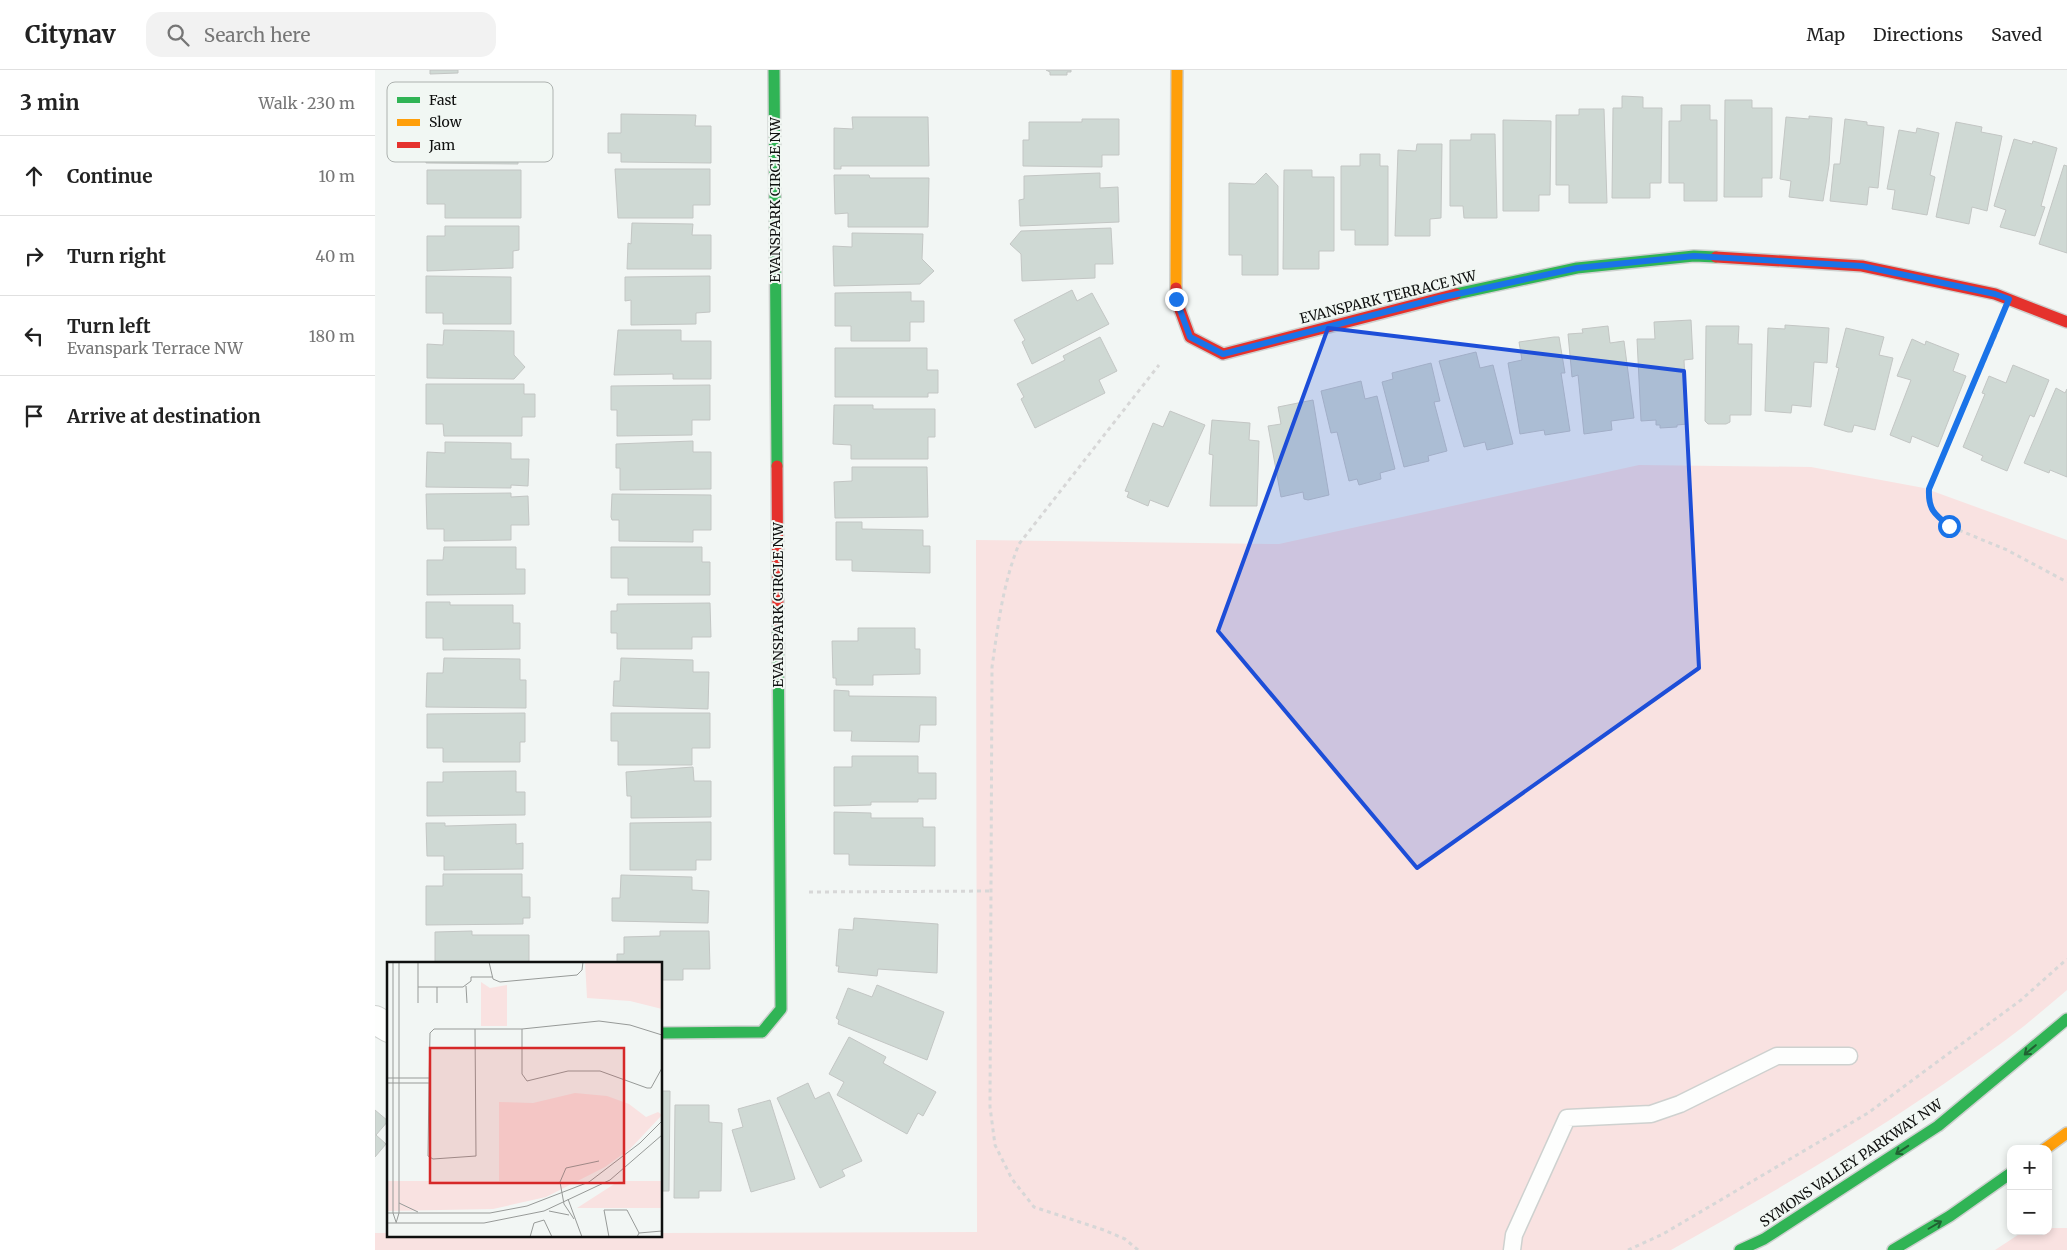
<!DOCTYPE html>
<meta charset="utf-8">
<style>
body{margin:0;font-family:Merriweather,serif;background:#f2f2f2;color:#222}
.controls{position:absolute;right:15px;bottom:15px;display:grid;overflow:hidden;border-radius:10px;box-shadow:0 2px 8px #0003}
.controls button{width:45px;height:45px;display:grid;place-items:center;padding:0;border:0;border-bottom:1px solid #e0e0e0;background:#fff;color:#222;font:25px sans-serif}
.stop{position:absolute;width:15px;height:15px;margin:-11px;border:4px solid #1a73e8;border-radius:50%;background:#fff}
.stop.end{background:#1a73e8;border-color:#fff;box-shadow:0 1px 5px #0008}
.list{margin:0;padding:0;list-style:none}
h2{display:flex;justify-content:space-between;align-items:center;height:65px;margin:0;padding:0 20px;font-size:21px}
h2 small{font-size:16px;font-weight:400;color:#767676}
.list li{display:grid;grid-template-columns:32px 1fr auto;gap:15px;align-items:center;box-sizing:border-box;height:80px;padding:0 20px;border-top:1px solid #e0e0e0}
.list b{display:block;font-size:19px;white-space:nowrap}
.list p{margin:0;font-size:16px;white-space:nowrap;color:#767676}
.list em{font-size:16px;font-style:normal;color:#767676}
.icon{flex:none;width:28px;height:28px;fill:none;stroke:currentColor;stroke-width:2;stroke-linecap:round;stroke-linejoin:round}
.map{position:relative;flex:none;width:1692px;height:1180px;overflow:hidden}
header{display:flex;align-items:center;gap:30px;box-sizing:border-box;height:70px;padding:0 25px;background:#fff;border-bottom:1px solid #e0e0e0}
header strong{font-size:24px}
nav{display:flex;gap:28px;margin-inline-start:auto;font-size:18px}
.search{width:350px;height:45px;background:#f2f2f2;display:flex;align-items:center;gap:12px;box-sizing:border-box;padding:0 18px;border-radius:15px;color:#767676;font-size:19px}
main{display:flex}
aside{flex:1;background:#fff}
.map>svg:first-child{display:block}
.green{fill:#f9e2e1}
.building{fill:#cfd9d4;stroke:#c3c6c4}
.lines{fill:none;stroke-linecap:round;stroke-linejoin:round}
.lane-casing{stroke:#ced1cf;stroke-width:19}
.street-casing{stroke:#ced1cf;stroke-width:30}
.fast-casing{stroke:#ced1cf;stroke-width:14}
.slow-casing{stroke:#ced1cf;stroke-width:14}
.jam-casing{stroke:#ced1cf;stroke-width:14}
.path{stroke:#d7d7d7;stroke-width:3;stroke-dasharray:4 4;stroke-linecap:butt}
.lane{stroke:#fdfefd;stroke-width:16}
.street{stroke:#fdfefd;stroke-width:28}
.fast{stroke:#30b455;stroke-width:11}
.slow{stroke:#ff9f0a;stroke-width:11}
.jam{stroke:#e5322d;stroke-width:11}
.oneway{stroke:#206232}
.route{stroke:#1a73e8;stroke-width:6}
.marked{fill:#1d4ed8;fill-opacity:0.2;stroke:#1d4ed8;stroke-width:4;stroke-linejoin:round}
.labels{text-anchor:middle;dominant-baseline:central;stroke-width:4;stroke-linejoin:round;paint-order:stroke}
.street-label{font-size:14px;fill:#0f100f;stroke:#f1f7f3}
.inset-road{fill:none;stroke:#979a98;stroke-width:1}
.view{fill:#d62828;fill-opacity:0.15;stroke:#d62828;stroke-width:2.5}
.inset-edge{fill:none;stroke:#0f100f;stroke-width:2.5}
.key{fill:#f1f7f3;stroke:#adb2af;stroke-width:1}
.key-label{font-size:14px;fill:#0f100f}
</style>
<header>
<strong>Citynav</strong>
<div class="search"><svg class="icon" aria-label="search" viewBox="0 0 24 24"><circle cx="10" cy="10" r="6"/><path d="M15 15l6 6"/></svg>Search here</div>
<nav><a>Map</a><a>Directions</a><a>Saved</a></nav>
</header>
<main>
<aside>
<h2>3 min<small>Walk · 230 m</small></h2>
<ul class="list">
<li><svg class="icon" aria-label="ahead" viewBox="0 0 24 24"><path d="M12 20V5M6 11l6-6 6 6"/></svg><div><b>Continue</b></div><em>10 m</em></li>
<li><svg class="icon" aria-label="right" viewBox="0 0 24 24"><path d="M7 20v-9h11M14 6l5 5-5 5"/></svg><div><b>Turn right</b></div><em>40 m</em></li>
<li><svg class="icon" aria-label="left" viewBox="0 0 24 24"><path d="M17 20v-9H6M10 6l-5 5 5 5"/></svg><div><b>Turn left</b><p>Evanspark Terrace NW</p></div><em>180 m</em></li>
<li><svg class="icon" aria-label="arrive" viewBox="0 0 24 24"><path d="M6 21V4h12l-3 4 3 4H6"/></svg><div><b>Arrive at destination</b></div></li>
</ul>
</aside>
<div class="map">
<svg width="1692" height="1180" viewBox="0 0 1692 1180">
<rect width="100%" height="100%" fill="#f2f6f4"/>
<!-- green -->
<path class="green" d="M1264,395l172,2 113,21 143,52v450c-23,19 -46,40 -71,57 -104,76 -213,140 -325,203h-1296v-17h14v3h272v-3l316,-1 -1,-692 303,4z
M1673,1158h19v22h-72l29,-19h24z"/>
<!-- building -->
<path class="building" d="M55,0h28v3l-28,1z
M671,0h25v2h-4v3h-17v-3z
M1247,26l21,1v11h19l-1,75h-11v15h-38l1,-90h9z
M1350,30h27v8h20v70h-10v19h-38z
M1306,35h29v15h7v81h-33v-18h-15v-62h12z
M1204,39h25l3,94h-38v-18h-13v-70h23z
M65,44h78v17h12v23h-12v10l-92,-1v-39l14,1z
M246,44l75,1 -1,11h16v37l-90,-1v-9h-13v-20h13z
M1434,46l23,2 -3,47 -6,36 -34,-4 2,-16 -11,-2 6,-62 23,2z
M477,47h76l1,49h-88v3h-7v-41l19,1z
M707,49h37v36h-17v12l-79,-1v-26h6v-18h53z
M1470,49l22,3v3l17,2 -6,61 -9,-1 -2,18 -37,-4 4,-37h6z
M1128,50l48,1 -1,74h-11v16h-36z
M1581,52l26,5 -1,5 21,4 -15,75 -15,-4 -3,17 -33,-7z
M1542,58l22,5 -9,42 5,2 -8,38 -35,-6 3,-19 -8,-1 12,-59 17,3z
M1096,64h24l2,84h-33l-1,-12h-13v-66h21z
M1639,69l18,5 1,-3 24,7 -16,58 4,1 -10,29 -35,-9 6,-17 -12,-4z
M1042,74h25l-1,74 -11,1v17h-35l3,-86 18,1z
M985,84h20v12h8v79h-33v-15h-14v-64h19z
M1689,95l3,1v87l-28,-9z
M240,99h95v36h-17v13h-75z
M52,100h94v48h-76v-14h-18z
M909,100h28v7h22v74h-15v18h-36z
M725,103v15l18,-1 1,35 -99,4 -1,-26 5,-1v-23z
M891,103l12,13v89h-36v-20h-13v-72l26,1z
M459,105h35l1,3h59l-1,49h-80v-14l-13,1z
M257,153l61,1 -1,11h19v34h-84l1,-26 3,1z
M70,156h74v24l-6,1v17l-86,3v-35h18z
M736,158l2,36h-18v14l-73,3 -1,-27 -11,-10 11,-13z
M477,163l71,1 -1,25 12,12 -14,13 -86,2 -1,-40 19,1z
M51,206l85,1v47h-68v-11h-17z
M335,206v36l-14,1v11l-65,1v-25l-6,1v-24z
M697,220l5,11 15,-8 17,31 -77,40 -10,-22 3,-2 -11,-20z
M536,222v9h13v21h-14v19h-59v-15h-16v-33z
M1316,250l2,39 -9,1 3,64 -10,1v2l-17,1v-3h-4v-5l-15,1 -4,-82h18l-1,-17z
M1410,255l44,3 -2,35 -13,-1 -3,45 -19,-2 -1,8 -26,-2 3,-83 17,1z
M1233,256l2,17 14,-2 10,77 -23,3 1,9 -28,4 -6,-59 -6,2 -4,-43 15,-1 -1,-4z
M1331,256h33l-1,18h14l-1,71h-21v7l-4,2h-18l-3,-3z
M1471,258l38,9 -5,18 14,3 -18,72 -21,-5 -2,7h-4l-24,-7 15,-57 -3,-1z
M69,260l70,1v24l11,12 -11,12 -87,-1v-34l16,1z
M243,260h63v11h30v38h-38v-5l-59,1z
M725,267l17,34 -18,9 6,13 -70,35 -14,-29 3,-2 -7,-13 48,-24 -2,-4z
M1179,267h5l6,36h-4l9,58 -25,4 -1,-5 -24,4 -12,-71 14,-3 -3,-18z
M1537,269l13,6 1,-4 33,13 -6,17 13,5 -28,71 -26,-11 -2,7 -20,-8 21,-55 -14,-4z
M460,278h92v22h11v23h-10v4h-93z
M1101,282l4,16 13,-3 20,79 -26,6 -2,-8 -21,5 -25,-86z
M1056,293l9,38 -6,1 13,49 -19,5 1,5 -25,6 -22,-85 11,-3 -1,-6z
M1638,295l36,15 -15,37 -4,-2 -23,56 -26,-11 2,-4 -20,-9 22,-53 -3,-1 7,-17 17,7z
M986,311l4,18 12,-3 18,73 -15,4 1,6 -22,6 -2,-6 -8,2 -12,-49 -6,1 -10,-42z
M51,314h98v10h11v23h-13v19h-78l-1,-12h-17z
M335,315v35h-18v15l-75,1v-26h-6v-24z
M1681,318l9,5 2,-4v88l-17,-7 -1,3 -25,-10z
M938,330l16,95 -21,5 -4,-1 -1,-7 -22,5 -13,-71 13,-2 -3,-17z
M459,335h39v4h62v28h-7v22h-77v-14l-18,-1z
M795,341l35,14 -37,82 -18,-7 -2,6 -21,-9 2,-5 -4,-1 28,-68 10,4z
M837,350l38,3 -1,17 10,1 -2,65h-47l3,-51 -4,-1z
M318,371v11h18v37l-91,1v-22h-4v-24z
M70,372l66,1v16h18l-1,27 -17,-1v3l-85,-1 1,-35 18,1z
M477,397h75l1,50 -93,1 -1,-36 18,-1z
M136,423v4l17,-1 1,29h-18v15l-67,1v-12h-17l-1,-35z
M237,424l99,1v35h-18v12l-74,-1v-21h-7l-1,-3z
M461,452h26v7l61,1v16h7v27l-78,-2v-11h-16z
M69,477h72v22h9v25l-98,1v-35h16z
M236,477h91v15h8v33h-82v-17h-17z
M51,532h24v3h63v18h7v26l-77,1v-12h-17z
M335,533l1,34h-19v12h-75v-16h-6v-22h6v-7z
M483,558h57v21h5v25l-47,1v10h-37v-7h-3l-1,-37h26z
M69,588l76,1v21h6v28l-100,-1 1,-34h16z
M246,588l72,2v12h16l-1,37 -95,-3 1,-25h6z
M459,620l15,1v5l87,1v28h-16l-1,17 -68,-1 1,-10h-18z
M150,643v29h-5v20h-77v-14h-16v-34z
M236,643h99v35h-18v17h-74v-24h-7z
M477,686h66v17h18v26h-18v3h-47v3l-37,1v-39h18z
M318,697l1,14h17v36l-80,1v-22h-4l-1,-24z
M141,701v21h9v23l-98,1v-34h16v-10z
M459,742l37,1v5h52v9h12v39l-86,-1v-11h-15z
M336,752v38h-15v10h-66v-47z
M51,753h19v3l71,-2v20l7,-1v26l-79,1v-14h-17z
M68,804h79v23h8v21h-7v6l-97,1v-39h17z
M246,805l71,2v13l17,1 -1,32 -96,-2v-23h8z
M479,848l84,6 -1,49 -59,-4 -1,7 -39,-4 1,-6h-3l3,-37 14,1z
M97,861v4h57v29h-94v-32z
M285,861h49l1,38h-27v11h-22v-16h-44v-10h7v-17l36,-1z
M502,915l67,27 -17,48 -89,-36 1,-4 -3,-2 12,-30 24,9z
M474,967l37,20 -3,6 53,29 -13,24 -5,-3 -11,21 -70,-39 7,-13 -15,-8z
M433,1013l7,16 14,-7 33,69 -20,9 3,6 -25,12 -43,-90z
M286,1021h9l-1,100h-8z
M395,1030l25,79 -44,13 -19,-62 11,-3 -5,-18z
M300,1035h34v17l13,1 -1,68h-22v7h-25z
M0,1040l13,11 -12,14 10,9 -11,13z"/>
<g class="lines">
<defs>
<path id="lane" d="M1137,1180l2,-15 53,-117 84,-4 29,-10 97,-48h72"/>
<path id="street" d="M0,950l14,8"/>
<path id="fast" d="M399,0l3,396
M1081,224l121,-26 117,-12 22,1
M286,963l101,-1 19,-23 -3,-387
M1365,1180l24,-11 174,-113 129,-107
M1518,1180l57,-34 61,-43"/>
<path id="slow" d="M801,218l1,-218
M1670,1079l22,-16"/>
<path id="jam" d="M1341,187l146,9 133,28 72,28
M801,218v11l14,38 33,17 233,-60
M402,396l1,156"/>
</defs>
<!-- lane casing -->
<use href="#lane" class="lane-casing"/>
<!-- street casing -->
<use href="#street" class="street-casing"/>
<!-- fast casing -->
<use href="#fast" class="fast-casing"/>
<!-- slow casing -->
<use href="#slow" class="slow-casing"/>
<!-- jam casing -->
<use href="#jam" class="jam-casing"/>
<!-- path -->
<path class="path" d="M1624,258l-70,161 -1,14 7,12 14,11 58,24 60,32
M434,822l183,-1
M763,1180l-13,-11 -21,-9 -70,-23 -22,-28 -17,-34 -5,-38 2,-440c6,-42 11,-84 27,-123l140,-179
M1253,1180l35,-16 205,-121 153,-113 46,-41"/>
<!-- lane -->
<use href="#lane" class="lane"/>
<!-- street -->
<use href="#street" class="street"/>
<!-- fast -->
<use href="#fast" class="fast"/>
<!-- slow -->
<use href="#slow" class="slow"/>
<!-- jam -->
<use href="#jam" class="jam"/>
</g>
<!-- one-way arrows -->
<defs><path id="oneway-shaft" d="M-6 0H5M1.5-3L5.5 0L1.5 3" fill="none" stroke-width="1.6" stroke-linecap="round" stroke-linejoin="round" transform="scale(1.25)"/></defs>
<g class="oneway">
<use href="#oneway-shaft" transform="translate(1655 980) rotate(140)"/>
<use href="#oneway-shaft" transform="translate(1527 1080) rotate(147)"/>
<use href="#oneway-shaft" transform="translate(1560 1155) rotate(-30)"/>
</g>
<g class="lines">
<!-- route -->
<path class="route" d="M801,229l14,38 33,17 216,-56 138,-30 117,-12 168,10 133,28 14,5 -80,190c-1,20 5,25 20,37"/>
</g>
<!-- marked area -->
<path class="marked" d="M953,258l356,43 15,297 -282,200 -199,-237z"/>
<g class="labels">
<!-- street labels -->
<g class="street-label">
<text transform="translate(400 130) rotate(-90)">EVANSPARK CIRCLE NW</text>
<text transform="translate(1013 227) rotate(-14)">EVANSPARK TERRACE NW</text>
<text transform="translate(403 535) rotate(-90)">EVANSPARK CIRCLE NW</text>
<text transform="translate(1476 1093) rotate(-34)">SYMONS VALLEY PARKWAY NW</text>
</g>
</g>
<!-- overview -->
<g transform="translate(12 892)">
<rect width="275" height="275" fill="#f2f6f4"/>
<path d="M198,0h77v47l-32,-8 -43,-3zM94,20l9,6 17,-3v41h-26zM188,131l32,3 22,8 17,13 12,-5 4,3 -32,34 -25,18 -59,30 -53,12 -106,2v-30h112v-79l34,1zM232,219h43v27h-85z" fill="#f9e2e1"/>
<path class="inset-road" d="M6,0v251l3,9M102,0l4,17 7,3 77,-7 5,-5 1,-8M79,24l1,17M31,25h45l8,-6v-4h21M31,41v-41M50,41v-16M88,67l1,127 -43,3 -5,-3 1,-73 1,-50 4,-4h88l77,-8 31,4 32,10M135,67v45l5,7 41,-10h32l47,17h4l11,-20M0,116h42M0,121h42M181,237l14,38M12,241l19,9M162,249l20,4M0,251h103l37,-7 62,-24 51,-39 22,-22M187,257l-10,-15 -4,-22 6,-14 33,-7M0,261h97l60,-12 66,-31 52,-45M9,261l3,-10v-251M143,275l4,-14 10,-3 8,17M222,275l-5,-27h23l12,23M250,275l2,-4 23,-2"/>
<path class="view" d="M43,86h194v135h-194z"/>
<rect width="275" height="275" class="inset-edge"/>
</g>
<!-- legend -->
<rect x="12" y="12" width="166" height="80" rx="8" class="key"/>
<rect x="22" y="27" width="23" height="6" fill="#30b455"/>
<rect x="22" y="49" width="23" height="7" fill="#ff9f0a"/>
<rect x="22" y="72" width="23" height="6" fill="#e5322d"/>
<g class="key-label">
<text x="54" y="35">Fast</text>
<text x="54" y="57">Slow</text>
<text x="54" y="80">Jam</text>
</g>
</svg>
<div class="controls">
<button>+</button>
<button>−</button>
</div>
<div class="stop" style="left:1574px;top:456px"></div>
<div class="stop end" style="left:801px;top:229px"></div>
</div>
</main>
